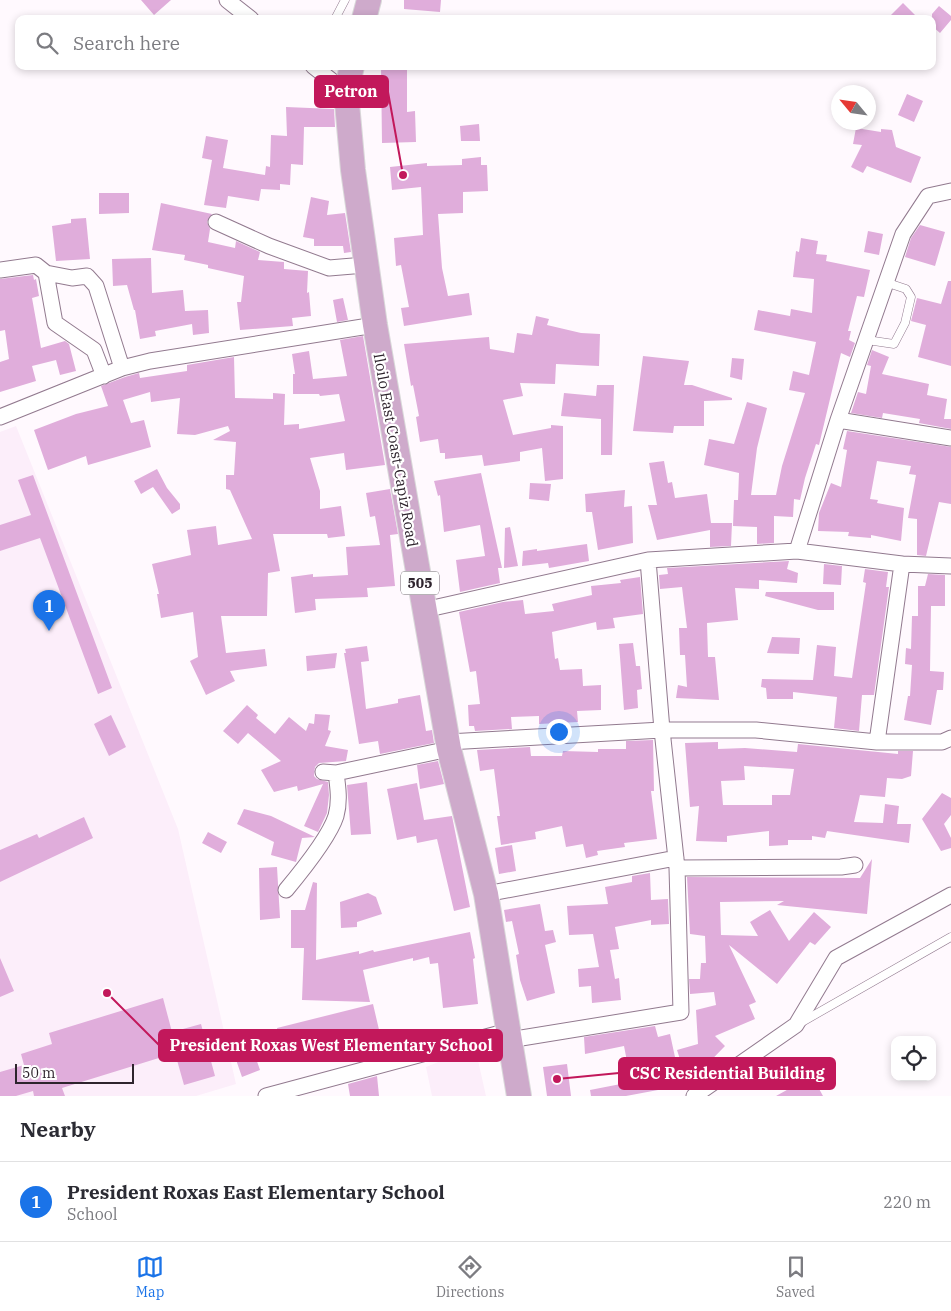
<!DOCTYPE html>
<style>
body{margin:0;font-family:"IBM Plex Serif",serif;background:#f2f2f3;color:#2b2b33}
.controls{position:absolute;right:15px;bottom:15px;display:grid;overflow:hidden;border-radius:10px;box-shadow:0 2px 8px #0003}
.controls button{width:45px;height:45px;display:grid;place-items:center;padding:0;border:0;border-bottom:1px solid #e1e1e2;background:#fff;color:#2b2b33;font:25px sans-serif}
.compass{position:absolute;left:831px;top:85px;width:45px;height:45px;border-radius:50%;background:#fff;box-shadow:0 2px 8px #0003;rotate:299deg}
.scale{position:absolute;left:15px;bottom:12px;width:119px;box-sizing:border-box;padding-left:5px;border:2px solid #2e242d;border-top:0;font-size:14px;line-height:18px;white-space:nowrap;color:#2e242d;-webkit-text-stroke:4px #fff;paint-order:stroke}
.you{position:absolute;left:558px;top:731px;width:18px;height:18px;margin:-12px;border:4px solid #fff;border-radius:50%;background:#1a73e8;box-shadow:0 0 0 8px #1a73e833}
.badge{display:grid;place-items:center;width:32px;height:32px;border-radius:50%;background:#1a73e8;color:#fff;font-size:16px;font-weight:700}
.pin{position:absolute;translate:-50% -41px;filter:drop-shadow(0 1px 2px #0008)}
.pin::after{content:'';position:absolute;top:26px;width:18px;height:15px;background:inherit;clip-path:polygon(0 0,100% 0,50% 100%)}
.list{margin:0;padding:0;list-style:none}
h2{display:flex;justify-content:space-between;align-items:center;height:65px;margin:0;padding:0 20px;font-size:21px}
h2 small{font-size:16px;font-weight:400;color:#7c7c81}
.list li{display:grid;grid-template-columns:32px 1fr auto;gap:15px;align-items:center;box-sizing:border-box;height:80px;padding:0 20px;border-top:1px solid #e1e1e2}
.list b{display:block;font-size:19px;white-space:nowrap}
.list p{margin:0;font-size:16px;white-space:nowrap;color:#7c7c81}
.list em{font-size:16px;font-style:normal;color:#7c7c81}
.icon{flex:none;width:28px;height:28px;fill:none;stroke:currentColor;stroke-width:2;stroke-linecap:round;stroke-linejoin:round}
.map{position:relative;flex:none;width:951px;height:1096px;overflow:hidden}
.search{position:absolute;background:#fff;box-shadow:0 2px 8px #0003;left:15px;right:15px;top:15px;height:55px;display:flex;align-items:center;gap:12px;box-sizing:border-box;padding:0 18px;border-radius:10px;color:#7c7c81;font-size:19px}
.sheet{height:145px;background:#fff}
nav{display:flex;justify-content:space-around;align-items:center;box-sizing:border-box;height:70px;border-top:1px solid #e1e1e2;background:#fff;font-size:14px;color:#7c7c81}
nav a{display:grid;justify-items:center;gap:2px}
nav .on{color:#1a73e8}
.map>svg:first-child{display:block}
.built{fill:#fceefa}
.building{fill:#e0addb;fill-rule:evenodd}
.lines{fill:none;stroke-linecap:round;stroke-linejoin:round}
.service-casing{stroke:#927a8f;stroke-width:9}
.minor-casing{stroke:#927a8f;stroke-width:17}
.primary-casing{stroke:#d9d8d9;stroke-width:26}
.service{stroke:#fff;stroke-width:8}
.minor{stroke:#fff;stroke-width:15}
.primary{stroke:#ceaacb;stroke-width:24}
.labels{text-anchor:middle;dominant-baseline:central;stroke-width:4.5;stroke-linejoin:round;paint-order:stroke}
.shield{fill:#fff;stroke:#6d666c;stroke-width:1}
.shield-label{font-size:14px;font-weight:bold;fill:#2e242d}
.street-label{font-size:15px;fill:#2e242d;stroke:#fff}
.leader{fill:none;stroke:#c2185b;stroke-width:2}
.callout-dot{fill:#c2185b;stroke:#fff;stroke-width:2}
.callout{fill:#c2185b;stroke:#c2185b;stroke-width:2}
.callout-label{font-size:16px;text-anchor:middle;font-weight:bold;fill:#fff}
</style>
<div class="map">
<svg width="951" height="1096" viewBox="0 0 951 1096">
<rect width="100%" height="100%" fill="#fff9fe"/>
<!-- built -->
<path class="built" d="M16,426l162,403 58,255 -40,12h-196v-664z
M475,1047l11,49h-54l-6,-29z"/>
<!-- building -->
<path class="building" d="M141,0h30l-17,15z
M404,0h37l-1,12 -36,-3z
M903,3l16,16h-32z
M939,6l12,10v4l-11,13 -8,-7v-12z
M381,67h26v45l8,-1 1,31 -34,1z
M907,94l16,7 -9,21 -16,-7z
M286,107l48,2 1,18h-31l-1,38 -12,-1 -1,21 -10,-1v6l-19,-1 -2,12 -31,-5 -2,12 -22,-3 8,-45 -10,-2 4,-22 22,4 -5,28 42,7 1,-9 4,1 1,-32 16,1z
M479,124l1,17h-19l-1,-15z
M856,128l25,4v-3l11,1 4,17 25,10 -10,26 -44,-17 -4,7 -12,-6 11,-22 -9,-1z
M481,157v8h6l1,26 -25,1v21l-25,1 4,54 6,28 21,-3 3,22 -68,11 -3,-18 8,-1 -8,-42 -5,1 -2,-28 29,-3 -2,-48 -29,3 -2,-23 37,-4v3l35,-1v-6z
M99,193h30v20l-30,1z
M311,197l18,4 -2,14 18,-2 6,39 -7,1 -1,-7h-29v-7l-11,-2z
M161,203l51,11 -5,8 3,7 -2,13 27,6 1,-7 24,11 -2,8 26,2v7l24,2 -1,22 2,-1 2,24 -19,2 1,8 -53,4 -3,-28h4l3,-26 -36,-8v-3l-24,-5 1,-5 -33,-5z
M86,218l4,41 -34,2 -4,-35 19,-3v-4z
M920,225l25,7 -10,34 -30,-9 6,-19z
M868,231l15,3 -4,21 -15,-3z
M801,238l17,3 -2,13 11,1 -1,6 44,9 -6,27 -7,-1 -9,35h3l-2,9 6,3 -5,14 -9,-4 -22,92 -3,-1 -11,34 -5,22 -6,-1 -1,18 -19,-1v27l-17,1v-17l-24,-1 1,-26h4l1,-27 -35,-8 5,-26 25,5 13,-42 20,6 -10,40 -6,47h25l6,-29 23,-73 -16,-3 4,-19 16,4 7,-33 -62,-12 4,-20 32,6 1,-7 21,4 2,-34 -21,-2 3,-26 3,1z
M151,258l1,35 31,-3 2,21 23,-1 1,23 -16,2 -1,-11 -37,7 1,5 -16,3 -5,-29h-1l-7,-25 -14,1 -1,-27z
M33,275l1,5 2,-1 3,17 -7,2 9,50 24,-7 4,3 7,27 -16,4 -4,-15 -24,6 4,15 -36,11v-30l9,-3 -4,-29 -5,1v-52z
M948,281h3v85l-33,-9 8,-32 -15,-4 6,-23 24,6z
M343,298l5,22 -11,2 -4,-22z
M536,316l13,3 -2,6 34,8 19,1 -1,32 -43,-2 -1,20 -35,-1 3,13 -20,4 10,35 38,-7v-3l12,1v53l-18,2 -3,-33 -22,4v9l-36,5 -2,-11 -37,4v-6h-5l-2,-14 -18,3 -4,-25 3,-1 -6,-31 -2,1 -7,-42 85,-7 1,12 24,4 3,-20 15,2z
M363,336l22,129 -39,5 -2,-17 -34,5 10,33v18l21,-3 4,30 -17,2 -1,-4h-54l7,37 -12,2 -1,43h-46l5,37 39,-4 2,17 -37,5 5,10 -29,14 -16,-34 8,-4 -5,-45 -32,6 -4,-24h2l-7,-30 39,-9 -4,-25 29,-4 2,19 34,-6 -22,-49 -4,-1v-14h8l2,-33 -23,-2 17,-9 -2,-5 -33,9 -18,-1 3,-36 -29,4 -1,-10 -27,8 8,23 13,-3 7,27 -63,18 -2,-9 -38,14 -14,-40 42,-16 32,-8 -7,-20 24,-9 14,-4 1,5 47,-7v-6l47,-8 1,41 38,1v-6l12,1 -1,31 15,-1v5l46,-8 -6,-27 -19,2 -1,-2h-26v-20h2l-3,-20 17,-3 4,28 34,-3 -7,-36z
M872,350l17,7 -7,17 47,10 -2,11 20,4 -3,20h7v10l-32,-6 1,-4 -37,-6 -1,5 -31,-5 7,-21 8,2 5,-28 -4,-1z
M643,356l46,5 -5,24h8l40,13v2l-28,1v25h-30l-1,7 -40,-2z
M732,358l12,1 -2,21 -12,-3z
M597,385h17l-2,70h-11v-36l-40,-3 3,-23 32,3z
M847,431l104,16v57l-12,-2 -13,54 -9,-1v-36l-9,-1 8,-43 -7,-1 2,-8 -34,-5 -7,38 8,1 -1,3 27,5 -3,33 -30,-6v3l-23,-2 1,-4 -31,-1 1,-18 12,-30 10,4 6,-37 -4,-1z
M664,461l4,22 4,-1 3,16 32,-4 4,29h21l-1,23 -21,1v-17l-53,10 -9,-35h9l-8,-42z
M157,469l10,19 13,16v5l-8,5 -19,-27 -12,7 -7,-13z
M481,473l21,95h-4l2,15 -40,9 -4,-32 29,-4 -5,-31 -36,7 -4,-37 -2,1 -4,-15z
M33,475l79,213 -14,6 -58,-156 -40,13v-26l31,-10 -13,-35z
M530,483l21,1 -2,17 -20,-2z
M390,489l8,45 -8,1 5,51 -28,2 1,9 -53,2 1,11 -21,3 -4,-36 22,-3v3l35,-2 -2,-28 34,-2 -5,-29 -5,1 -4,-24z
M625,490l-1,17 8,-1 1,37 -35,7 -6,-38h-6l-1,-18z
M510,527l8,39 -14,2 1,-40z
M587,544l2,17 -40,7 -1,-5 -26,3 1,-15 14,-2v2z
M789,561l-2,8 11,4 -1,10 -38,-3v9l-24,-1 3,32 -31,3 1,34h7l4,43 -43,-2 2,-13 9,2 -2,-32h-5l-1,-27h8l-5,-41 -22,2 -1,-14 9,-1 -1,-6z
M824,564l18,2 -1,19 -18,-1z
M865,569l23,3 -2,15h3l-15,108h-12l-3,36 -25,-3 3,-31 -44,-5v7h-26l-1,-11 -5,-1 1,-8 51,1 4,-35 19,2 -2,29 18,2 14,-95 -3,-1z
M928,574l17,1v31h-14l-1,65 14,1 -1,18h-6l-6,35 -27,-5 4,-24h2l2,-31 -7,-1 1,-16 5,1 1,-33h6v-30h7z
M640,577l3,37 -30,4 2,10 -18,2 -1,-8 -44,10 3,27 3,-1 2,12 22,-1 1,17 18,-1v25l-24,1 1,11 -39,2v-8l-28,1 1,12 -37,2 -1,-5h-5l-1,-21 12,-1 -4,-33 -6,1 -11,-60 44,-10 20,-2 2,14 29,-3 -2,-7 40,-9 -1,-9 30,-3 -1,-3z
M766,592h68v18h-16l-53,-14z
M772,637l28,1 -1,16 -32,-1z
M633,643l3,23h4l2,23 -5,1 1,18 -14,2 -5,-66z
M367,646l2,15 -8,1 5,47 32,-6v-4l22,-4 6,36 6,-1 2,13 -54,11 -2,-13 -19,3 -15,-91h2l-1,-4z
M337,653l-2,15 -28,3 -1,-15z
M247,705l11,10 -2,3 19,16 14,-17 17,14 3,-8 5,1 1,-10 15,1 -2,15 3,1 -6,15 23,4 -2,11 -27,2 -4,4 -1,9 3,3 11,3 1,13 -2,18 -9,19 -14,-6 19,-42 -25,7 -1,-5 -23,6 -13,-22 20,-9 -33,-28 -10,11 -15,-13z
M111,715l15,32 -17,9 -15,-32z
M653,740l1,51h-3l6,48 -33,4 1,4 -28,4 1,4 -12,3 -3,-14 -17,3 -4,-21 -27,6 1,7 -35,6 -4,-29h3l-6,-47 -14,2 -3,-21 53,-3 1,9h31l1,-5 35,1v-3h28v-8z
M718,742v7l27,-1 52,4 1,-8 100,10v-3h15l-2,25 -9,3 -15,-1 -2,19 -25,-2 -6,27 29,1 2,-19 14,2 -2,18h14l-2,19 -82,-12 -2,7 -13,-2v4h-24v5l-19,1v-15l-42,5v6l-31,-1 3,-35 -9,1 -5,-64zM744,766l50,3 -4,26h-18v10h-49l-2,-24 24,-1z
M438,761l6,23 -24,5 -3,-24z
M367,782l4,52 -20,1 -4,-50z
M417,783l7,37 28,-4 18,91 -16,4 -17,-72 -20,4 -1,-7 -19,4 -10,-51z
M942,793l9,5v17l-7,9 7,14v10l-10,3 -19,-32z
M244,809l27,7 44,21 -13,1 -6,24 -25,-7 3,-13 -37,-18z
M84,817l9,21 -93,44v-32l37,-16 2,4z
M208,832l19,10 -6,11 -19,-10z
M512,845l4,26 -17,3 -4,-26z
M872,859l-5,55 -90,-9 7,-4 -64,1 1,33 37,1 -8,-14 20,-12 19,31 25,-29 17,15 -16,18 -5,-3 -33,42 -48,-39 27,57 -7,3 6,14 -40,17 10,10 -37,38 -11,-34 21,-6 -2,-34 20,-5 -2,-13 -24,2 -1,-15h11l1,-16h5l-1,-27 -15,-2 -3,-57 173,1z
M277,867l3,51 -20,2 -1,-52z
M650,873l1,27 17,-1 1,25 -18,1v-5l-36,7 4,22 -9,1 5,29 4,-1 2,22 -29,3 -1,-17 -12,1 -1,-18 21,-2 -6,-33 -24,1 -2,-29 41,-2 -3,-17 27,-5v-6z
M313,882l4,1 -1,77 43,-9v3l14,-4 1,2 96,-20 5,26 -2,1 5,45 -35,4 -5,-45 -8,1 -1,-7 -16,4v-3l-50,12 7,32 -68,-2 2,-52h-13v-38h14z
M368,893l8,4 6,17 -25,8v5l-16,1 -1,-26z
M540,904l5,27 8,-1 3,12 -11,3 10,48 -28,8 -7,-21 -4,-25 3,-1 -7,-33 -6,1 -2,-12z
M0,958l14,33 -14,6z
M163,998l9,34 29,-8 14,52 -31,9 -9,-32 -113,35 3,8h-31l-1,-5 -17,5h-16v-24l24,-7 -3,-11 31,-10 -3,-11z
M373,1004l7,30 -22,5v-2l-18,3 -1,-7 -59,12 -3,-17z
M655,1026l3,11 12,-3 5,23 -24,5 7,28 -32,6h-35l-1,-6 41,-8 -7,-36 -39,8 -1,-17z
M252,1047l8,23 -18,7 -8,-23z
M567,1064l4,32h-24l-4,-29z
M377,1076l2,20h-29l-2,-12z
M812,1076l11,20h-47z"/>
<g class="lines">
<defs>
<path id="service" d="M335,19l10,-19
M867,340l27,4 11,-21 6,-26 -5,-8 -21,-7
M802,1022l149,-85"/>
<path id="minor" d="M227,0l24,19
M313,66l33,26
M216,222l53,24 60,22 36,-3
M0,270l36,-5 10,8
M104,376l-10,-26 -39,-27 -9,-50 26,5 15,-2 9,10 26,82
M0,417l122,-49 28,-7 225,-36
M838,420l113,18
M797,551l41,-131 65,-186 25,-38 23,-5
M424,610l224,-50 149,-9 105,13 49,2
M448,742l214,-12h94l121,12h65l9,-4
M877,742l25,-178
M323,772l13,1 113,-24
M677,868l164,-1 14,-2
M286,890c15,-18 43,-52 50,-74 4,-14 2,-29 0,-43
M486,894l190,-36
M509,1040l172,-28 -4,-144 -15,-138 -14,-170
M266,1096l242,-65
M694,1096l102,-71 40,-67 115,-63"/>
<path id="primary" d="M364,19l5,-19
M352,66l-6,26 7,78 22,155 74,424 37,145 33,202"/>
</defs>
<!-- service casing -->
<use href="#service" class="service-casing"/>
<!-- minor casing -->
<use href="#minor" class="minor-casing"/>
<!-- primary casing -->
<use href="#primary" class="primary-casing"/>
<!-- service -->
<use href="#service" class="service"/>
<!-- minor -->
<use href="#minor" class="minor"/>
<!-- primary -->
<use href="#primary" class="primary"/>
</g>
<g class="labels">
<!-- shield labels -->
<rect class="shield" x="401" y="571.5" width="38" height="23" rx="4"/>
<g class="shield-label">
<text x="420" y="583">505</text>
</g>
<!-- street labels -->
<g class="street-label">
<text transform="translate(396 450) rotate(80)">Iloilo East Coast-Capiz Road</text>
</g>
</g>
<!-- callouts -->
<path class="leader" d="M403 175L388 92M107 993L159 1045M557 1079L619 1073"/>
<g class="callout-dot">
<circle cx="403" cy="175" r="5"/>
<circle cx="107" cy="993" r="5"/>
<circle cx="557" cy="1079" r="5"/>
</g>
<g class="callout">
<rect x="315" y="76" width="73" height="31" rx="5"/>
<rect x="159" y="1030" width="343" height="31" rx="5"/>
<rect x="619" y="1058" width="216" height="31" rx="5"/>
</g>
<g class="callout-label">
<text x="351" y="97">Petron</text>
<text x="331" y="1051">President Roxas West Elementary School</text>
<text x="727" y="1079">CSC Residential Building</text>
</g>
</svg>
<div class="controls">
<button><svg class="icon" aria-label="locate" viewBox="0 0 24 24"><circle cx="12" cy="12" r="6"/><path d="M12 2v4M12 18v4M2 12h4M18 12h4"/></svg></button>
</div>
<svg class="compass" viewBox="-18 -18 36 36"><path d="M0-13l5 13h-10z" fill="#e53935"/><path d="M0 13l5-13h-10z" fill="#7c7c81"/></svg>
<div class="scale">50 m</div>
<div class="you"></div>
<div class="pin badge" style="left:49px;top:631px">1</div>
<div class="search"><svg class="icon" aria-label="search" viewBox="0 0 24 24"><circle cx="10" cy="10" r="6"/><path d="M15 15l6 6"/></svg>Search here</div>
</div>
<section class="sheet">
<h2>Nearby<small></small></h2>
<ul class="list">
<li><span class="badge">1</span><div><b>President Roxas East Elementary School</b><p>School</p></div><em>220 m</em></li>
</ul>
</section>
<nav>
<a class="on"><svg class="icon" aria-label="map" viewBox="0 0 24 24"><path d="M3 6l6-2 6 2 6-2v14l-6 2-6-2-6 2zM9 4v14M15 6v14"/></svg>Map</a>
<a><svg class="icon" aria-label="directions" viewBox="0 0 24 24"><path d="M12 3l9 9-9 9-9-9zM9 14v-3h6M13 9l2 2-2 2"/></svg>Directions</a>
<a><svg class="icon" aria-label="saved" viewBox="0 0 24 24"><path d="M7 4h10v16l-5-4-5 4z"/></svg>Saved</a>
</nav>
